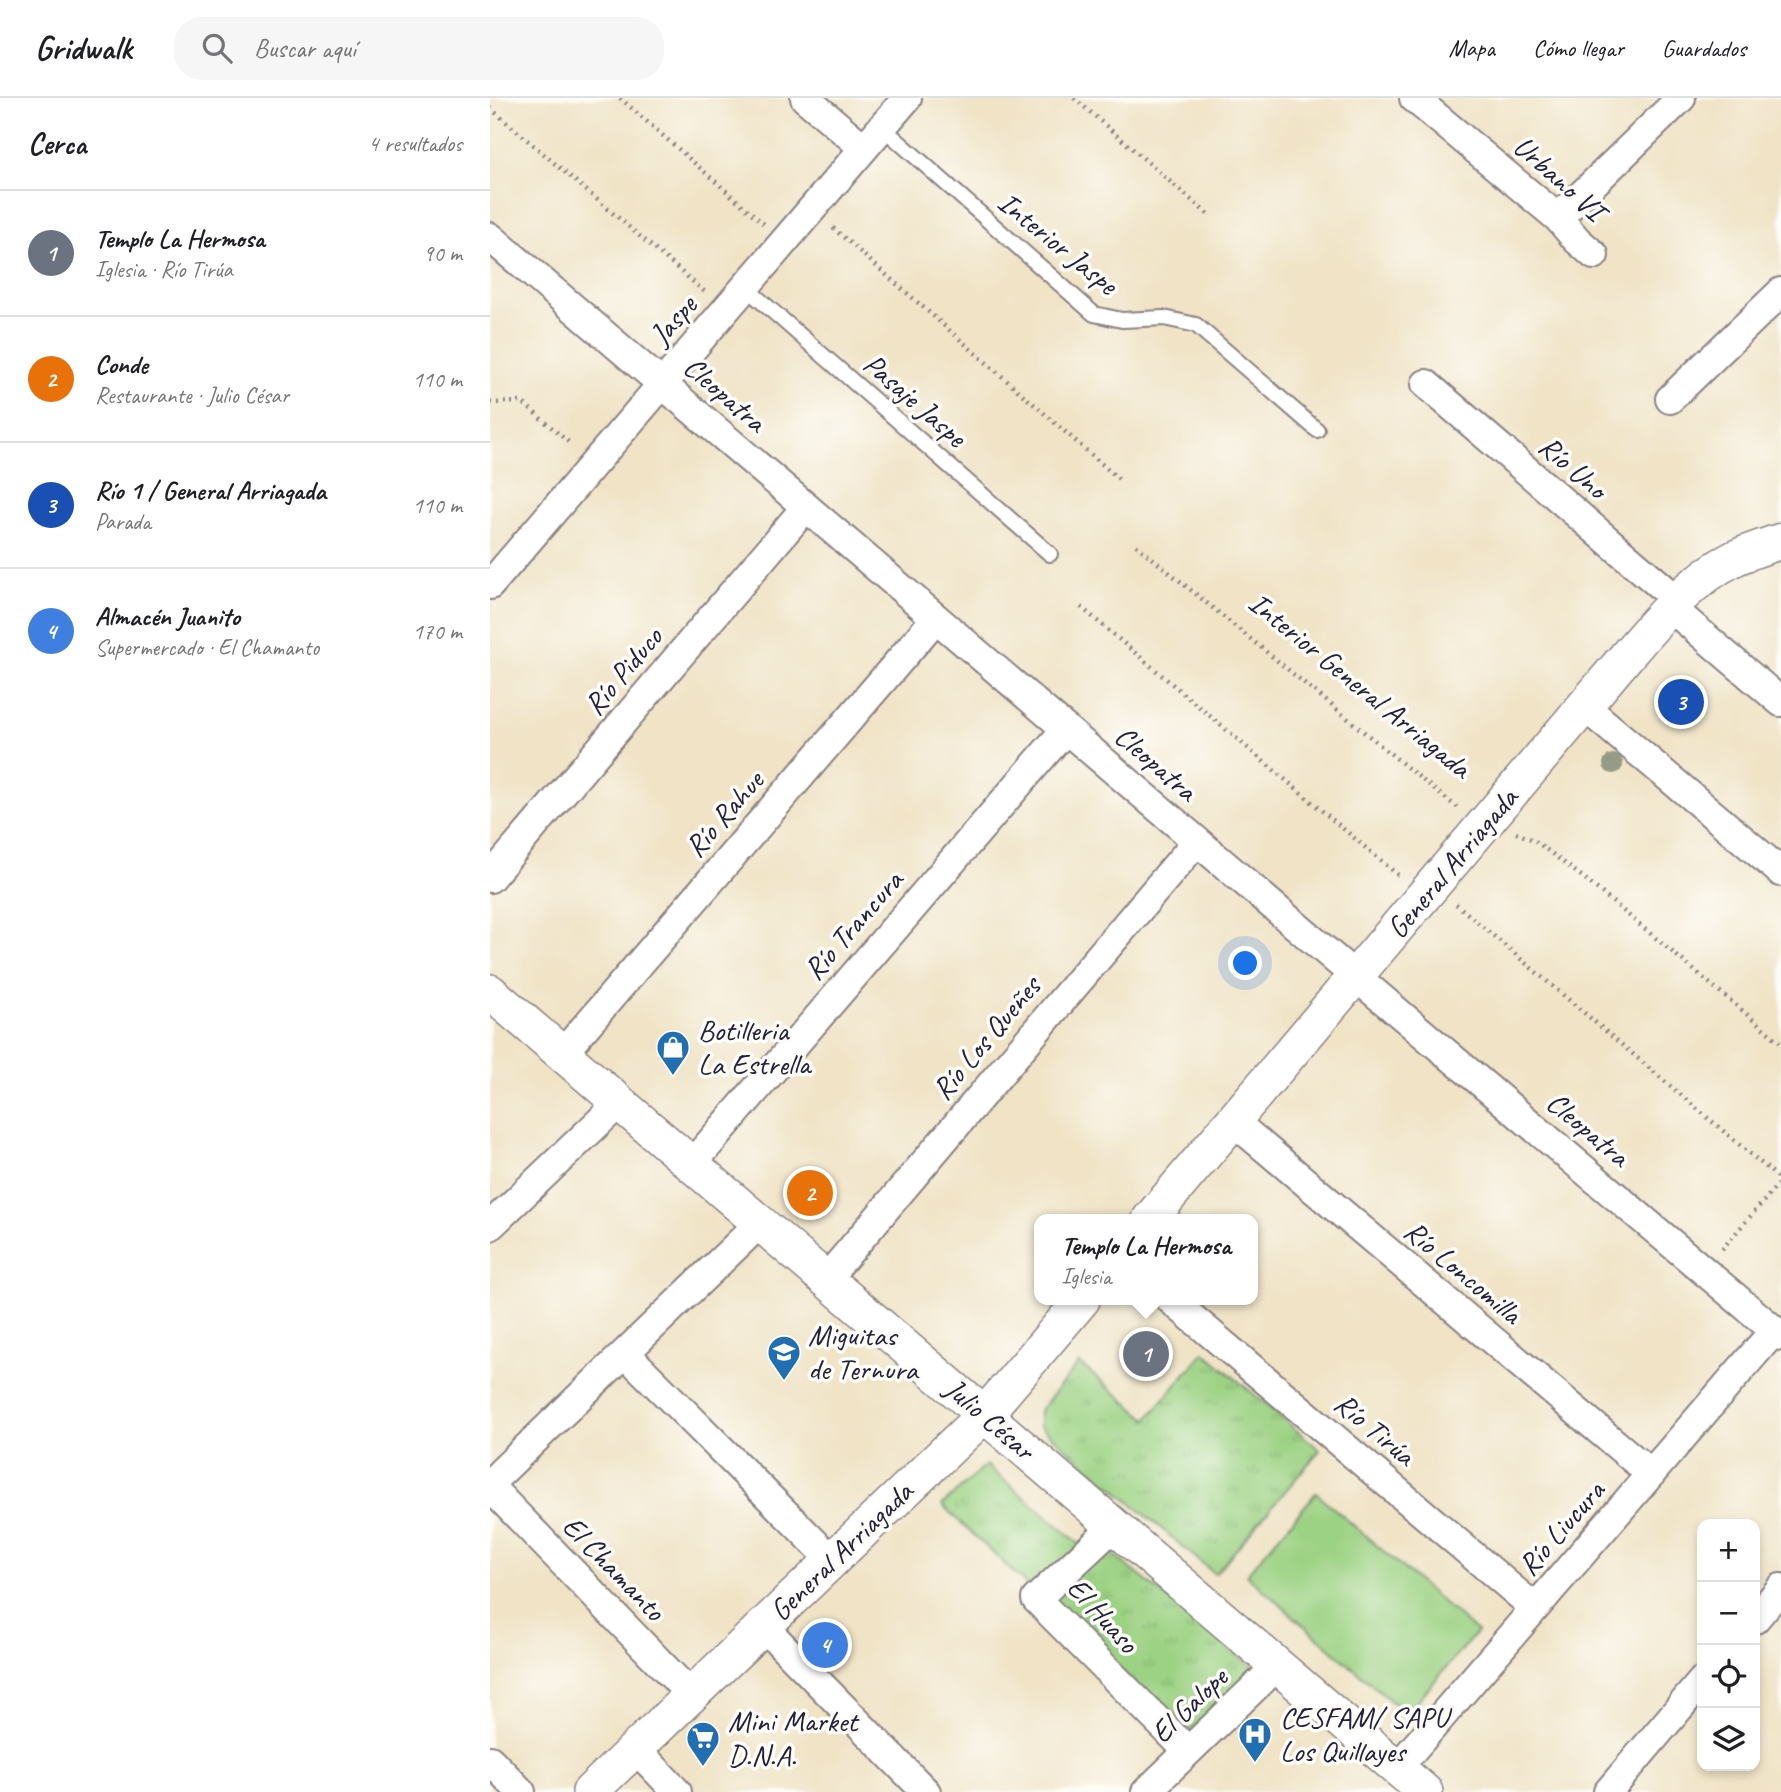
<!DOCTYPE html>
<html lang="es">
<meta charset="utf-8">
<style>
body{margin:0;font-family:Caveat,sans-serif;background:#f6f6f6;color:#202124}
.controls{position:absolute;right:21px;bottom:21px;display:grid;overflow:hidden;border-radius:14px;box-shadow:0 4px 10px #0003}
.controls button{width:63px;height:63px;display:grid;place-items:center;padding:0;border:0;border-bottom:2px solid #e0e0e0;background:#fff;color:#202124;font:35px sans-serif}
.you{position:absolute;left:756px;top:866px;width:24px;height:24px;margin:-18px;border:5px solid #fff;border-radius:50%;background:#1a73e8;box-shadow:0 0 0 10px #1a73e833}
.badge{display:grid;place-items:center;width:46px;height:46px;border-radius:50%;background:#db2777;color:#fff;font-size:23px;font-weight:700}
.pin{position:absolute;translate:-50% -50%;border:4px solid #fff;box-shadow:0 2px 7px #0006}
.popup{position:absolute;left:544px;top:1116px;width:224px;height:91px;box-sizing:border-box;display:grid;place-content:center;border-radius:14px;background:#fff;filter:drop-shadow(0 2px 5px #0005);font-size:23px;white-space:nowrap;color:#757577}
.popup b{font-size:26px;color:#202124}
.popup::after{content:'';position:absolute;left:50%;top:100%;margin-left:-14px;border:14px solid transparent;border-top-color:#fff}
.list{margin:0;padding:0;list-style:none}
h2{display:flex;justify-content:space-between;align-items:center;height:91px;margin:0;padding:0 28px;font-size:30px}
h2 small{font-size:23px;font-weight:400;color:#757577}
.list li{display:grid;grid-template-columns:46px 1fr auto;gap:21px;align-items:center;box-sizing:border-box;height:126px;padding:0 28px;border-top:2px solid #e0e0e0}
.list b{display:block;font-size:26px;white-space:nowrap}
.list p{margin:0;font-size:23px;white-space:nowrap;color:#757577}
.list em{font-size:23px;font-style:normal;color:#757577}
.icon{flex:none;width:38px;height:38px;fill:none;stroke:currentColor;stroke-width:2;stroke-linecap:round;stroke-linejoin:round}
.map{position:relative;flex:none;width:1291px;height:1694px;overflow:hidden}
header{display:flex;align-items:center;gap:42px;box-sizing:border-box;height:98px;padding:0 35px;background:#fff;border-bottom:2px solid #e0e0e0}
header strong{font-size:33px}
nav{display:flex;gap:38px;margin-inline-start:auto;font-size:24px}
.search{width:490px;height:63px;background:#f6f6f6;display:flex;align-items:center;gap:18px;box-sizing:border-box;padding:0 24px;border-radius:28px;color:#757577;font-size:26px}
main{display:flex}
aside{flex:1;background:#fff}
.map>svg:first-child{display:block}
.grass{fill:url(#grass-tufts);stroke:#5f7a5f;stroke-width:2}
.pitch{fill:#9cd283;stroke:#5f7a5f;stroke-width:2}
.lines{fill:none;stroke-linecap:round;stroke-linejoin:round}
.service-casing{stroke:#898280;stroke-width:18}
.minor-casing{stroke:#898280;stroke-width:32}
.tertiary-casing{stroke:#898280;stroke-width:38}
.path{stroke:#898280;stroke-width:4.5;stroke-dasharray:2 5;stroke-linecap:butt}
.service{stroke:#fff;stroke-width:14}
.minor{stroke:#fff;stroke-width:28}
.tertiary{stroke:#fff;stroke-width:35}
.tree{fill:#969b87}
.labels{text-anchor:middle;dominant-baseline:central;stroke-width:7;stroke-linejoin:round;paint-order:stroke}
.street-label{font-size:30px;fill:#22223b;stroke:#fdfcf7}
.poi-label{font-size:30px;fill:#22223b;stroke:#fdfcf7;text-anchor:start}
</style>
<header>
<strong>Gridwalk</strong>
<div class="search"><svg class="icon" aria-label="search" viewBox="0 0 24 24"><circle cx="10" cy="10" r="6"/><path d="M15 15l6 6"/></svg>Buscar aquí</div>
<nav><a>Mapa</a><a>Cómo llegar</a><a>Guardados</a></nav>
</header>
<main>
<aside>
<h2>Cerca<small>4 resultados</small></h2>
<ul class="list">
<li><span class="badge" style="background:#6b7280">1</span><div><b>Templo La Hermosa</b><p>Iglesia · Río Tirúa</p></div><em>90 m</em></li>
<li><span class="badge" style="background:#e8710a">2</span><div><b>Conde</b><p>Restaurante · Julio César</p></div><em>110 m</em></li>
<li><span class="badge" style="background:#1a4fb4">3</span><div><b>Río 1 / General Arriagada</b><p>Parada</p></div><em>110 m</em></li>
<li><span class="badge" style="background:#3f7fe0">4</span><div><b>Almacén Juanito</b><p>Supermercado · El Chamanto</p></div><em>170 m</em></li>
</ul>
</aside>
<div class="map">
<svg width="1291" height="1694" viewBox="0 0 1291 1694">
<defs>
<pattern id="grass-tufts" width="24" height="20" patternUnits="userSpaceOnUse" patternTransform="scale(1.75)"><rect width="24" height="20" fill="#9cd283"/><path d="M3 7l-1-3M5 7V3M7 7l1-3M15 17l-1-3M17 17v-4M19 17l1-3" fill="none" stroke="#86b472"/></pattern>
</defs>
<rect width="100%" height="100%" fill="#fdfcf7"/>
<filter id="ink" filterUnits="userSpaceOnUse"><feTurbulence type="fractalNoise" baseFrequency=".0143" numOctaves="2"/><feDisplacementMap in="SourceGraphic" scale="14" xChannelSelector="R" yChannelSelector="G"/><feConvolveMatrix kernelMatrix="1 2 1 2 8 2 1 2 1" color-interpolation-filters="sRGB"/></filter>
<filter id="wash" filterUnits="userSpaceOnUse"><feTurbulence type="fractalNoise" baseFrequency=".00686" numOctaves="4" result="noise"/><feDisplacementMap in="SourceGraphic" scale="28" xChannelSelector="R" yChannelSelector="G"/><feGaussianBlur stdDeviation="1.57" result="paint"/><feColorMatrix in="noise" values="0 0 0 0 0 0 0 0 0 0 0 0 0 0 0 0 0 1.4 0 .05"/><feComposite in="paint" operator="in"/></filter>
<g filter="url(#wash)">
<rect width="100%" height="100%" fill="#f0e3c6"/>
<!-- grass -->
<path class="grass" d="M714,1254l116,98 -105,124 -175,-148v-16l39,-47 68,56z
M496,1367l95,80 -49,45 -90,-85z
M614,1449l152,123 -71,65 -136,-136z"/>
<!-- pitch -->
<path class="pitch" d="M826,1395l161,139 -71,82 -160,-139z"/>
</g>
<g filter="url(#ink)">
<g class="lines">
<defs>
<path id="service" d="M392,29l212,187 28,6 42,-2 32,7 121,105
M255,189l305,267"/>
<path id="minor" d="M315,0l59,50
M924,0l144,120 19,22 17,15
M1068,120l123,-120
M0,139l865,739 426,360
M936,286l251,216
M1180,301l111,-107
M0,487l417,-487
M1180,509l111,95
M1094,608l197,166
M0,780l316,-371
M72,956l374,-436
M743,1023l418,353
M201,1067l375,-436
M0,1128l129,-123
M336,1181l371,-438
M681,1202l364,308
M135,1255l207,207
M0,1385l270,-260
M0,1389l201,208
M624,1428l-78,73 152,152
M1265,1521l26,-31
M273,1528l163,166
M145,1650l42,44
M0,1662l31,32
M907,1670l377,-437
M656,1694l131,-126
M1118,1694l94,-111"/>
<path id="tertiary" d="M0,894l935,800
M660,1121l480,-567c31,-36 62,-73 105,-94 15,-7 31,-12 46,-17
M100,1694l395,-378 97,-114"/>
</defs>
<!-- service casing -->
<use href="#service" class="service-casing"/>
<!-- minor casing -->
<use href="#minor" class="minor-casing"/>
<!-- tertiary casing -->
<use href="#tertiary" class="tertiary-casing"/>
<!-- path -->
<path class="path" d="M130,0l144,126
M584,0l137,119
M0,10l215,184
M343,130l287,252
M0,305l32,-1 50,43
M646,447l300,246 21,16
M591,509l317,268
M1026,735l18,7 50,38 197,165
M966,806l325,276
M1232,1151l59,-68"/>
<!-- service -->
<use href="#service" class="service"/>
<!-- minor -->
<use href="#minor" class="minor"/>
<!-- tertiary -->
<use href="#tertiary" class="tertiary"/>
</g>
<!-- trees -->
<circle class="tree" cx="1123" cy="666" r="10"/>
</g>
<!-- icons -->
<defs>
<symbol id="shop-pin" viewBox="-11 -11 22 30"><path d="M0 17L-7.5 6A9.5 9.5 0 1 1 7.5 6Z" fill="#1f6fb2" stroke="#fdfcf7"/><path d="M-5-2.5h2.3a2.7 3.5 0 0 1 5.4 0H5L5.5 6h-11ZM-1.5-2.5h3a1.5 2.3 0 0 0-3 0Z" fill="#fff"/></symbol>
<symbol id="school-pin" viewBox="-11 -11 22 30"><path d="M0 17L-7.5 6A9.5 9.5 0 1 1 7.5 6Z" fill="#1f6fb2" stroke="#fdfcf7"/><path d="M0-5L7-2L0 1L-7-2ZM-4 1L0 2.5L4 1V4Q0 6-4 4Z" fill="#fff"/></symbol>
<symbol id="hospital-pin" viewBox="-11 -11 22 30"><path d="M0 17L-7.5 6A9.5 9.5 0 1 1 7.5 6Z" fill="#1f6fb2" stroke="#fdfcf7"/><path d="M-5-5h3v3.5h4V-5h3V5h-3V1.5h-4V5h-3Z" fill="#fff"/></symbol>
<symbol id="supermarket-pin" viewBox="-11 -11 22 30"><path d="M0 17L-7.5 6A9.5 9.5 0 1 1 7.5 6Z" fill="#1f6fb2" stroke="#fdfcf7"/><path d="M-6-5.5h2.5l.6 2H6L4.5 2H-2.5L-4.4-4H-6ZM-1.5 3.2a1.3 1.3 0 1 0 .1 0ZM3 3.2a1.3 1.3 0 1 0 .1 0Z" fill="#fff"/></symbol>
</defs>
<g fill-rule="evenodd">
<use href="#shop-pin" x="164" y="930" width="38" height="52"/>
<use href="#school-pin" x="275" y="1235" width="38" height="52"/>
<use href="#hospital-pin" x="746" y="1617" width="38" height="52"/>
<use href="#supermarket-pin" x="194" y="1621" width="38" height="52"/>
</g>
<g class="labels">
<!-- street labels -->
<g class="street-label">
<text transform="translate(1069 80) rotate(42)">Urbano VI</text>
<text transform="translate(568 145) rotate(39)">Interior Jaspe</text>
<text transform="translate(183 222) rotate(-49)">Jaspe</text>
<text transform="translate(235 296) rotate(41)">Cleopatra</text>
<text transform="translate(425 302) rotate(41)">Pasaje Jaspe</text>
<text transform="translate(1083 369) rotate(41)">Río Uno</text>
<text transform="translate(133 573) rotate(-50)">Río Piduco</text>
<text transform="translate(870 587) rotate(39)">Interior General Arriagada</text>
<text transform="translate(666 665) rotate(41)">Cleopatra</text>
<text transform="translate(234 716) rotate(-49)">Río Rahue</text>
<text transform="translate(962 765) rotate(-50)">General Arriagada</text>
<text transform="translate(363 827) rotate(-49)">Río Trancura</text>
<text transform="translate(496 940) rotate(-50)">Río Los Queñes</text>
<text transform="translate(1098 1031) rotate(40)">Cleopatra</text>
<text transform="translate(973 1174) rotate(40)">Río Loncomilla</text>
<text transform="translate(500 1321) rotate(41)">Julio César</text>
<text transform="translate(885 1331) rotate(40)">Río Tirúa</text>
<text transform="translate(1071 1430) rotate(-49)">Río Liucura</text>
<text transform="translate(351 1453) rotate(-44)">General Arriagada</text>
<text transform="translate(124 1470) rotate(46)">El Chamanto</text>
<text transform="translate(613 1517) rotate(48)">El Huaso</text>
<text transform="translate(699 1607) rotate(-44)">El Galope</text>
</g>
<!-- poi labels -->
<g class="poi-label">
<text x="208" y="932">Botilleria<tspan x="208" dy="34">La Estrella</tspan></text>
<text x="318" y="1237">Miguitas<tspan x="318" dy="34">de Ternura</tspan></text>
<text x="790" y="1619">CESFAM/ SAPU<tspan x="790" dy="34">Los Quillayes</tspan></text>
<text x="238" y="1623">Mini Market<tspan x="238" dy="34">D.N.A.</tspan></text>
</g>
</g>
</svg>
<div class="controls">
<button>+</button>
<button>−</button>
<button><svg class="icon" aria-label="locate" viewBox="0 0 24 24"><circle cx="12" cy="12" r="6"/><path d="M12 2v4M12 18v4M2 12h4M18 12h4"/></svg></button>
<button><svg class="icon" aria-label="layers" viewBox="0 0 24 24"><path d="M12 4l9 5-9 5-9-5zM3 14l9 5 9-5"/></svg></button>
</div>
<div class="you"></div>
<div class="pin badge" style="left:656px;top:1256px;background:#6b7280">1</div>
<div class="popup"><b>Templo La Hermosa</b>Iglesia</div>
<div class="pin badge" style="left:320px;top:1095px;background:#e8710a">2</div>
<div class="pin badge" style="left:1191px;top:604px;background:#1a4fb4">3</div>
<div class="pin badge" style="left:335px;top:1547px;background:#3f7fe0">4</div>
</div>
</main>
